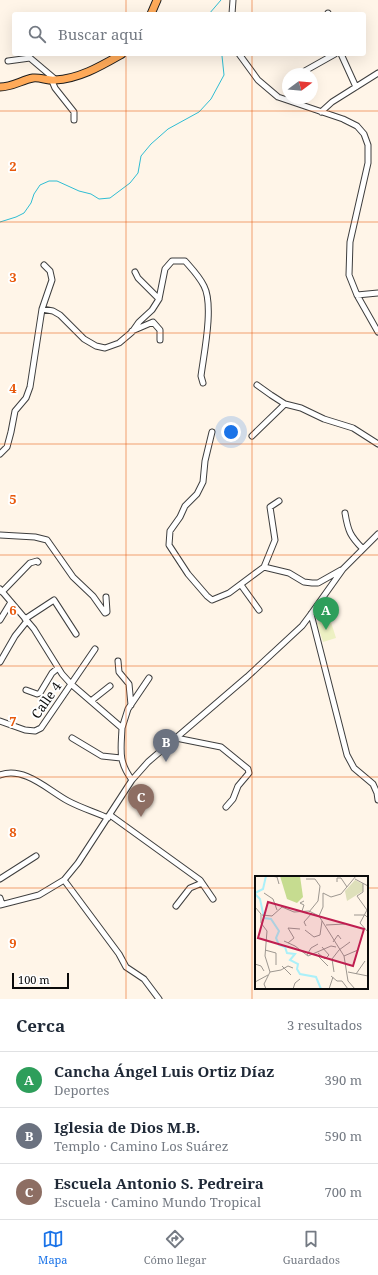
<!DOCTYPE html>
<html lang="es">
<meta charset="utf-8">
<style>
body{margin:0;font-family:"Noto Serif",serif;background:#f6f6f7;color:#1f2937}
.compass{position:absolute;left:282px;top:68px;width:36px;height:36px;border-radius:50%;background:#fff;box-shadow:0 4px 16px #0002;rotate:74deg}
.scale{position:absolute;left:12px;bottom:10px;width:57px;box-sizing:border-box;padding-left:4px;border:2px solid #0b0b0b;border-top:0;font-size:11px;line-height:14px;white-space:nowrap;color:#0b0b0b;-webkit-text-stroke:3px #fff;paint-order:stroke}
.you{position:absolute;left:231px;top:432px;width:14px;height:14px;margin:-10px;border:3px solid #fff;border-radius:50%;background:#1a73e8;box-shadow:0 0 0 6px #1a73e833}
.badge{display:grid;place-items:center;width:26px;height:26px;border-radius:50%;background:#1a73e8;color:#fff;font-size:13px;font-weight:700}
.pin{position:absolute;translate:-50% -33px;filter:drop-shadow(0 1px 2px #0008)}
.pin::after{content:'';position:absolute;top:21px;width:14px;height:12px;background:inherit;clip-path:polygon(0 0,100% 0,50% 100%)}
.list{margin:0;padding:0;list-style:none}
h2{display:flex;justify-content:space-between;align-items:center;height:52px;margin:0;padding:0 16px;font-size:17px}
h2 small{font-size:13px;font-weight:400;color:#747a83}
.list li{display:grid;grid-template-columns:26px 1fr auto;gap:12px;align-items:center;box-sizing:border-box;height:56px;padding:0 16px;border-top:1px solid #e0e1e3}
.list b{display:block;font-size:15px;white-space:nowrap}
.list p{margin:0;font-size:13px;white-space:nowrap;color:#747a83}
.list em{font-size:13px;font-style:normal;color:#747a83}
.icon{flex:none;width:22px;height:22px;fill:none;stroke:currentColor;stroke-width:2;stroke-linecap:round;stroke-linejoin:round}
.map{position:relative;flex:none;width:378px;height:999px;overflow:hidden}
.search{position:absolute;background:#fff;box-shadow:0 4px 16px #0002;left:12px;right:12px;top:12px;height:44px;display:flex;align-items:center;gap:10px;box-sizing:border-box;padding:0 14px;border-radius:4px;color:#747a83;font-size:15px}
.sheet{height:220px;background:#fff}
nav{display:flex;justify-content:space-around;align-items:center;box-sizing:border-box;height:56px;border-top:1px solid #e0e1e3;background:#fff;font-size:11px;color:#747a83}
nav a{display:grid;justify-items:center;gap:2px}
nav .on{color:#1a73e8}
.map>svg:first-child{display:block}
.pitch{fill:#edf1c3}
.lines{fill:none;stroke-linecap:round;stroke-linejoin:round}
.stream{stroke:#2fbdd3;stroke-width:1}
.minor-casing{stroke:#3e3e3e;stroke-width:7}
.major-casing{stroke:#1c1c1c;stroke-width:9}
.minor{stroke:#fff;stroke-width:5}
.major{stroke:#ffaa59;stroke-width:7}
.grid{fill:none;stroke:#e8590c;stroke-width:1;stroke-opacity:0.55}
.labels{text-anchor:middle;dominant-baseline:central;stroke-width:4;stroke-linejoin:round;paint-order:stroke}
.street-label{font-size:13px;fill:#0b0b0b;stroke:#fff}
.inset-river{fill:none;stroke:#abf0f9;stroke-width:2}
.inset-road{fill:none;stroke:#9d9790;stroke-width:1}
.view{fill:#bf1e50;fill-opacity:0.15;stroke:#bf1e50;stroke-width:2}
.inset-edge{fill:none;stroke:#0b0b0b;stroke-width:2}
.grid-label{font-size:13px;text-anchor:middle;font-weight:bold;fill:#e8590c;stroke:#fff;stroke-width:4;stroke-linejoin:round;paint-order:stroke}
</style>
<div class="map">
<svg width="378" height="999" viewBox="0 0 378 999">
<rect width="100%" height="100%" fill="#fff5e8"/>
<!-- pitch -->
<path class="pitch" d="M330,619l6,19 -13,4 -6,-19z"/>
<g class="lines">
<!-- stream -->
<path class="stream" d="M209,14l12,-14
M0,222l16,-5 8,-4 7,-10 3,-9 6,-9 9,-4h8l22,10 12,3 8,5 11,-1 20,-15 8,-10 3,-17 10,-12 17,-15 31,-17 12,-13 13,-24 -2,-19 -2,-2"/>
<defs>
<path id="minor" d="M328,13v1
M232,14l1,-14
M239,54l19,26 20,17 65,22 14,7 7,8 4,11v18l-18,79 -1,33 8,20 21,37
M341,54l15,33
M8,61l22,-3 26,22
M296,74l7,-2 32,-18
M52,81l3,7 19,24v8
M321,112l11,-10 46,-29
M135,272l3,6 21,21
M357,295l21,-2
M42,309l11,2 7,4 24,24 12,7 9,2 14,-5 13,-11 7,-10 13,-12 7,-11 6,-30 7,-8h13c7,8 14,15 19,25 10,19 0,67 -3,90l2,7
M132,331l21,-9 7,8v10
M257,385l14,10 14,9
M212,432l-7,29 -2,21 -6,12 -12,12 -5,11 -10,14 -1,14 19,29 19,22 5,4 17,-7 35,-26 25,6 15,9 8,1h6l23,-13
M252,436l33,-32 16,4 23,11 29,9 25,16
M0,454l7,-7 4,-15 4,-21 11,-13 4,-11 12,-78 10,-29 -2,-9 -6,-6
M345,513c3,18 5,23 18,36
M0,535l35,2 12,3 26,37 20,19 12,17 2,-1 -1,-15
M264,567l11,-27 -5,-33 9,-6
M241,585l18,25
M0,589l34,40 28,45 9,10 51,44c-1,23 -4,33 10,52
M2,592l28,-29 7,-2 1,1
M311,614l36,141 7,13 19,16 4,9 1,7
M25,619l29,-19 22,34
M0,620l11,-18
M118,661l1,11 10,12 2,21
M0,662l15,-26 12,-15
M26,690l11,4 3,-1 12,-20 6,-5
M91,701l19,-15
M0,721l25,9 10,1 6,-3 54,-79
M122,728l6,-19 21,-31
M72,738l30,18 19,2
M176,738l45,9 27,22 1,4 -11,13 -5,13 -7,8
M0,775c24,-9 48,15 68,26 13,7 27,11 40,17
M110,815l90,65 13,19
M0,879l36,-23
M64,880l55,74 7,13 18,12 15,20
M0,898l2,6
M0,905l39,-10 25,-15 14,-17 54,-83 16,-18 99,-85 55,-51 9,-12 32,-45 35,-35
M176,906l14,-18 12,-5"/>
<path id="major" d="M151,14l6,-14
M0,87c12,0 22,-7 33,-9 7,-1 15,3 22,2 24,-1 46,-14 67,-26"/>
</defs>
<!-- minor casing -->
<use href="#minor" class="minor-casing"/>
<!-- major casing -->
<use href="#major" class="major-casing"/>
<!-- minor -->
<use href="#minor" class="minor"/>
<!-- major -->
<use href="#major" class="major"/>
</g>
<!-- grid -->
<path class="grid" d="M126,0v14M252,0v14M126,54v945M252,54v945M0,111h378M0,222h378M0,333h378M0,444h378M0,555h378M0,666h378M0,777h378M0,888h256M367,888h11"/>
<g class="labels">
<!-- street labels -->
<g class="street-label">
<text transform="translate(46 700) rotate(-55)">Calle 4</text>
</g>
</g>
<!-- overview -->
<g transform="translate(255 876)">
<rect width="113" height="113" fill="#fff5e8"/>
<path d="M25,0h20l3,21 -6,6 -10,-4z" fill="#c6dc90"/>
<path d="M100,4l8,4v7l-16,10 -2,-10z" fill="#dee0ba"/>
<path class="inset-river" d="M0,17l8,-4 3,-13M0,18l5,5 4,19 7,1 8,12 -3,7 3,7 6,2 2,6 8,1 -5,6 8,4 -1,5 3,5 16,3 5,12"/>
<path class="inset-road" d="M16,0l6,1 2,7M51,3h9l5,7 -2,15 -9,11M100,3l13,7M82,6v-4h4l6,9M108,7v9l-6,4 10,14 -7,13 8,9M9,17l9,6 4,11M0,31l6,7v9l6,8 -2,25 5,16 -6,12 2,5M47,35l2,-6 -4,-2 4,-2M7,39l10,1 10,-9 12,5 15,-1 10,5 25,40 4,25 7,8M99,39h11l3,3M64,40l4,-9v-14l8,4 10,-3 15,-18M71,49l19,-1M51,50l-2,-4 8,-9M50,54l9,7 6,-2 2,-14M29,65l11,5 13,10 23,-10 5,1M78,66l5,-7 3,4M33,67l6,-5 -6,-10 12,1M10,74l11,3v12M84,74l11,-8M63,77l7,6 4,-4 -7,-8M61,78l12,12M52,79l4,-7 7,-4M89,80l14,-6M0,88l6,2 3,5M27,90l9,9M15,96l11,-2 7,-4 5,2M79,96l-2,-13 7,-9M93,96l20,4M101,98l9,-13M76,100l6,5h5l6,8M0,106l13,-7M38,113l2,-6 5,-4M74,113l4,-12"/>
<path class="view" d="M13,26l96,27 -11,37 -95,-28z"/>
<rect width="113" height="113" class="inset-edge"/>
</g>
<g class="grid-label">
<text x="13" y="171">2</text>
<text x="13" y="282">3</text>
<text x="13" y="393">4</text>
<text x="13" y="504">5</text>
<text x="13" y="615">6</text>
<text x="13" y="726">7</text>
<text x="13" y="837">8</text>
<text x="13" y="948">9</text>
</g>
</svg>
<svg class="compass" viewBox="-18 -18 36 36"><path d="M0-13l5 13h-10z" fill="#e53935"/><path d="M0 13l5-13h-10z" fill="#747a83"/></svg>
<div class="scale">100 m</div>
<div class="you"></div>
<div class="pin badge" style="left:326px;top:630px;background:#2e9e5b">A</div>
<div class="pin badge" style="left:166px;top:762px;background:#6b7280">B</div>
<div class="pin badge" style="left:141px;top:817px;background:#8d6e63">C</div>
<div class="search"><svg class="icon" aria-label="search" viewBox="0 0 24 24"><circle cx="10" cy="10" r="6"/><path d="M15 15l6 6"/></svg>Buscar aquí</div>
</div>
<section class="sheet">
<h2>Cerca<small>3 resultados</small></h2>
<ul class="list">
<li><span class="badge" style="background:#2e9e5b">A</span><div><b>Cancha Ángel Luis Ortiz Díaz</b><p>Deportes</p></div><em>390 m</em></li>
<li><span class="badge" style="background:#6b7280">B</span><div><b>Iglesia de Dios M.B.</b><p>Templo · Camino Los Suárez</p></div><em>590 m</em></li>
<li><span class="badge" style="background:#8d6e63">C</span><div><b>Escuela Antonio S. Pedreira</b><p>Escuela · Camino Mundo Tropical</p></div><em>700 m</em></li>
</ul>
</section>
<nav>
<a class="on"><svg class="icon" aria-label="map" viewBox="0 0 24 24"><path d="M3 6l6-2 6 2 6-2v14l-6 2-6-2-6 2zM9 4v14M15 6v14"/></svg>Mapa</a>
<a><svg class="icon" aria-label="directions" viewBox="0 0 24 24"><path d="M12 3l9 9-9 9-9-9zM9 14v-3h6M13 9l2 2-2 2"/></svg>Cómo llegar</a>
<a><svg class="icon" aria-label="saved" viewBox="0 0 24 24"><path d="M7 4h10v16l-5-4-5 4z"/></svg>Guardados</a>
</nav>
